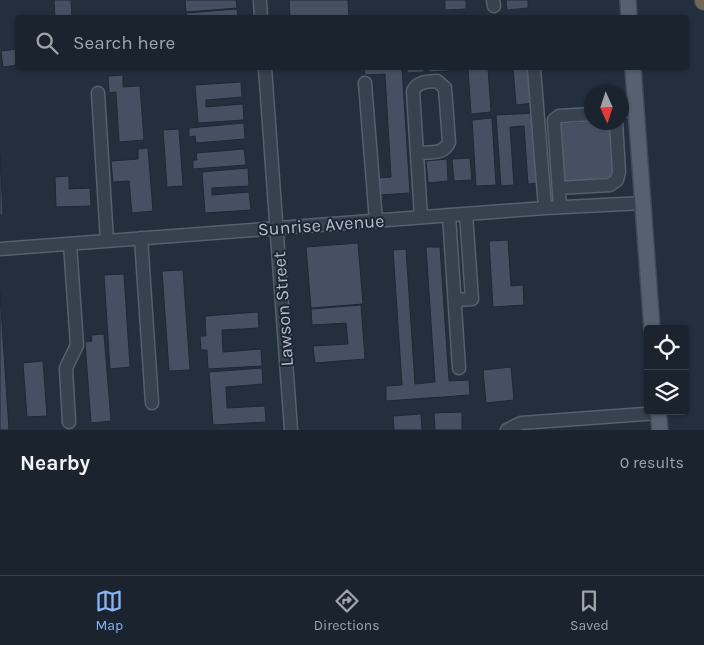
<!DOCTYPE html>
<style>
body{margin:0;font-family:Karla,sans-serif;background:#242b36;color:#f1f3f6}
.controls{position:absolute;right:15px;bottom:15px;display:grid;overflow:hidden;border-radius:5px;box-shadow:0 1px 4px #0004}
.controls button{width:45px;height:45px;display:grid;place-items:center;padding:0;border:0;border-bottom:1px solid #39404a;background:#1b232e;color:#f1f3f6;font:25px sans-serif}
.compass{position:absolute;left:584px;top:85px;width:45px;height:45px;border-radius:50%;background:#1b232e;box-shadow:0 1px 4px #0004;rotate:177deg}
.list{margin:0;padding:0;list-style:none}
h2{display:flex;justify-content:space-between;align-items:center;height:65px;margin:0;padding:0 20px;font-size:21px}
h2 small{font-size:16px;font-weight:400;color:#a0a4aa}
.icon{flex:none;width:28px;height:28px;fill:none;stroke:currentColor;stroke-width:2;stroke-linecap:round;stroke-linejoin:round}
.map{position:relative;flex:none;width:704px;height:430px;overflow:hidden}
.search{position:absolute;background:#1b232e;box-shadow:0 1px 4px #0004;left:15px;right:15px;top:15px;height:55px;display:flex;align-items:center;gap:12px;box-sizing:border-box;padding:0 18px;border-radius:5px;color:#a0a4aa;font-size:19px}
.sheet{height:145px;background:#1b232e}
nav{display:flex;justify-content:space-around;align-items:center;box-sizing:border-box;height:70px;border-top:1px solid #39404a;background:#1b232e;font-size:14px;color:#a0a4aa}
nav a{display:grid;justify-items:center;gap:2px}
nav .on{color:#8ab4f8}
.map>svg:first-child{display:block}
.building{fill:#455162;stroke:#1f2835}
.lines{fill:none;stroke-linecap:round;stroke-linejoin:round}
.minor-casing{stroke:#565f6c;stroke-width:15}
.major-casing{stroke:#414a57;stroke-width:18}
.highway-casing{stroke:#434c59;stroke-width:20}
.minor{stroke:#38414e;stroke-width:12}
.major{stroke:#56606e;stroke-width:15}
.highway{stroke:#746855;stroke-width:18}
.labels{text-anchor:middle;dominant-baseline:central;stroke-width:4;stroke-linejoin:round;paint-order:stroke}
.street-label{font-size:18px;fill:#b4bcc9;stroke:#1d2633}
</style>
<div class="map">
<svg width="704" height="430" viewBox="0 0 704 430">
<rect width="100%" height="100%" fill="#242f3e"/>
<!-- building -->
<path class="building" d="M54,0h17l1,18h-17z
M185,0h51l1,8 -51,4z
M289,0h59l1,18h-59z
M445,0h21v9l-21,1z
M506,0h22v8l-21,2z
M237,9l1,9h-51l-1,-5z
M18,49v16l-15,2 -2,-16z
M364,68h38l8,125 -31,2 -1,-17 13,-1 -6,-103 -20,1z
M407,68h17v4l-17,1z
M429,68h20v3l-20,1z
M468,68h20l3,44 -20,2z
M513,68h18l3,35 -18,2z
M123,75v12l17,-1 4,54 -25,2 -3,-50 -7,1 -1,-17z
M241,82l1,15 -36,3v7l37,-3 1,16 -46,3 -3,-38z
M536,113l5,70 -13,1 -4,-58 -14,1 4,58 -13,1 -5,-71z
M492,118l4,67 -20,1 -4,-66z
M592,121v1h18l4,56 -50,4 -4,-59z
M244,123l1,16 -49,4 -1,-7 -6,1v-9z
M179,129l4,57 -16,1 -4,-57z
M148,148l5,63 -21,2 -3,-32 -16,1 -2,-21 27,-2v-10z
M244,149l2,16 -53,4v-9h4l-1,-7z
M0,155l3,60h-3z
M470,158l2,22 -18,1 -2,-22z
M447,159l1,22 -20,2 -2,-22z
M248,168l1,18 -37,2v7l37,-3 2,18 -46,3 -3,-41z
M69,176v13l21,-1 1,18 -35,1 -1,-30z
M508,240l3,46 12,-1 1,20 -31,2 -4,-66z
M358,243l5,61 -52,4 -5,-61z
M426,247h14l9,134 20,-1 1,15 -84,6v-15l16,-1 -9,-135 13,-1 9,135 20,-2z
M183,270l7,100 -21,1 -7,-100z
M124,274l6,93 -20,2 -6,-94z
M0,293l9,137h-9z
M361,305l4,54 -50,4 -2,-17 35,-2 -2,-21 -34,2 -1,-16z
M258,312l1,16 -37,2 1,22 38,-3 1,17 -54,3 -1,-19h-6l-1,-14h6l-1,-20z
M104,334l7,87 -20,2 -6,-81 7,-1 -1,-6z
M43,361l4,55 -20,1 -4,-54z
M511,367l3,33 -28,3 -3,-33z
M262,368l1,16 -37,3 1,21 38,-2 1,16 -53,3 -4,-53z
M462,412v18h-27l-1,-17z
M421,414l1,16h-28l-1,-14z"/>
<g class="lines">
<defs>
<path id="minor" d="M260,0l1,18
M493,0l1,6
M265,68l26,362
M534,68l11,140
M365,83l11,138
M98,93l9,148
M622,111l14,-1
M417,153c12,-1 27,2 32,-11l-4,-54 -8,-7c-10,1 -19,0 -24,10l8,126
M559,188l51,-3 7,-5 2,-8 -3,-50
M560,207l-6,-87 5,-4 33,-2
M449,215l10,153
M141,238l11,165
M0,249l545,-41 98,-5
M456,300l16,-1 -6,-85
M69,422l-3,-54 11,-23 -7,-101
M507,430l14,-7 137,-10"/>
<path id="major" d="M628,0l1,18
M633,68l19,261
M658,411l2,19"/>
<path id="highway" d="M704,0v1"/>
</defs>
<!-- minor casing -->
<use href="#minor" class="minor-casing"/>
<!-- major casing -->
<use href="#major" class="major-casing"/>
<!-- highway casing -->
<use href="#highway" class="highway-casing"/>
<!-- minor -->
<use href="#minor" class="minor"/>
<!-- major -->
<use href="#major" class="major"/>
<!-- highway -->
<use href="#highway" class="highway"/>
</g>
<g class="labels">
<!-- street labels -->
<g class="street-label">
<text transform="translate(321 225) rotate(-4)">Sunrise Avenue</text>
<text transform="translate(283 309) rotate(-94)">Lawson Street</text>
</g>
</g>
</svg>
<div class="controls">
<button><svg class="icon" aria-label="locate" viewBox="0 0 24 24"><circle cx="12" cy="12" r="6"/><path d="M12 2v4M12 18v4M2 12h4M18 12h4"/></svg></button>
<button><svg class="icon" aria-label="layers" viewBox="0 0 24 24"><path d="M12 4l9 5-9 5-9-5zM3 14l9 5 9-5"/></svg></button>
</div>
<svg class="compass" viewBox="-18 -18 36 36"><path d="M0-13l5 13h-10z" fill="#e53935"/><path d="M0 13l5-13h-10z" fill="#a0a4aa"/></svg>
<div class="search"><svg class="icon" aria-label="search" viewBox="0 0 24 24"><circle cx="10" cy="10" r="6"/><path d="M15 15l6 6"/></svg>Search here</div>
</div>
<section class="sheet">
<h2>Nearby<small>0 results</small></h2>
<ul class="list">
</ul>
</section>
<nav>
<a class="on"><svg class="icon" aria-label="map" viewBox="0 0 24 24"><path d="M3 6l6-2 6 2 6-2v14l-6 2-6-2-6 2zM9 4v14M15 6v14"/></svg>Map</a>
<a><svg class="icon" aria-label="directions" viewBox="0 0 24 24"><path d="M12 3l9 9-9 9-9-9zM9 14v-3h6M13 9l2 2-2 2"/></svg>Directions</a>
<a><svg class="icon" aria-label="saved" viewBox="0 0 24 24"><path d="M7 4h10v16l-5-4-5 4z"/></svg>Saved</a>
</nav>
